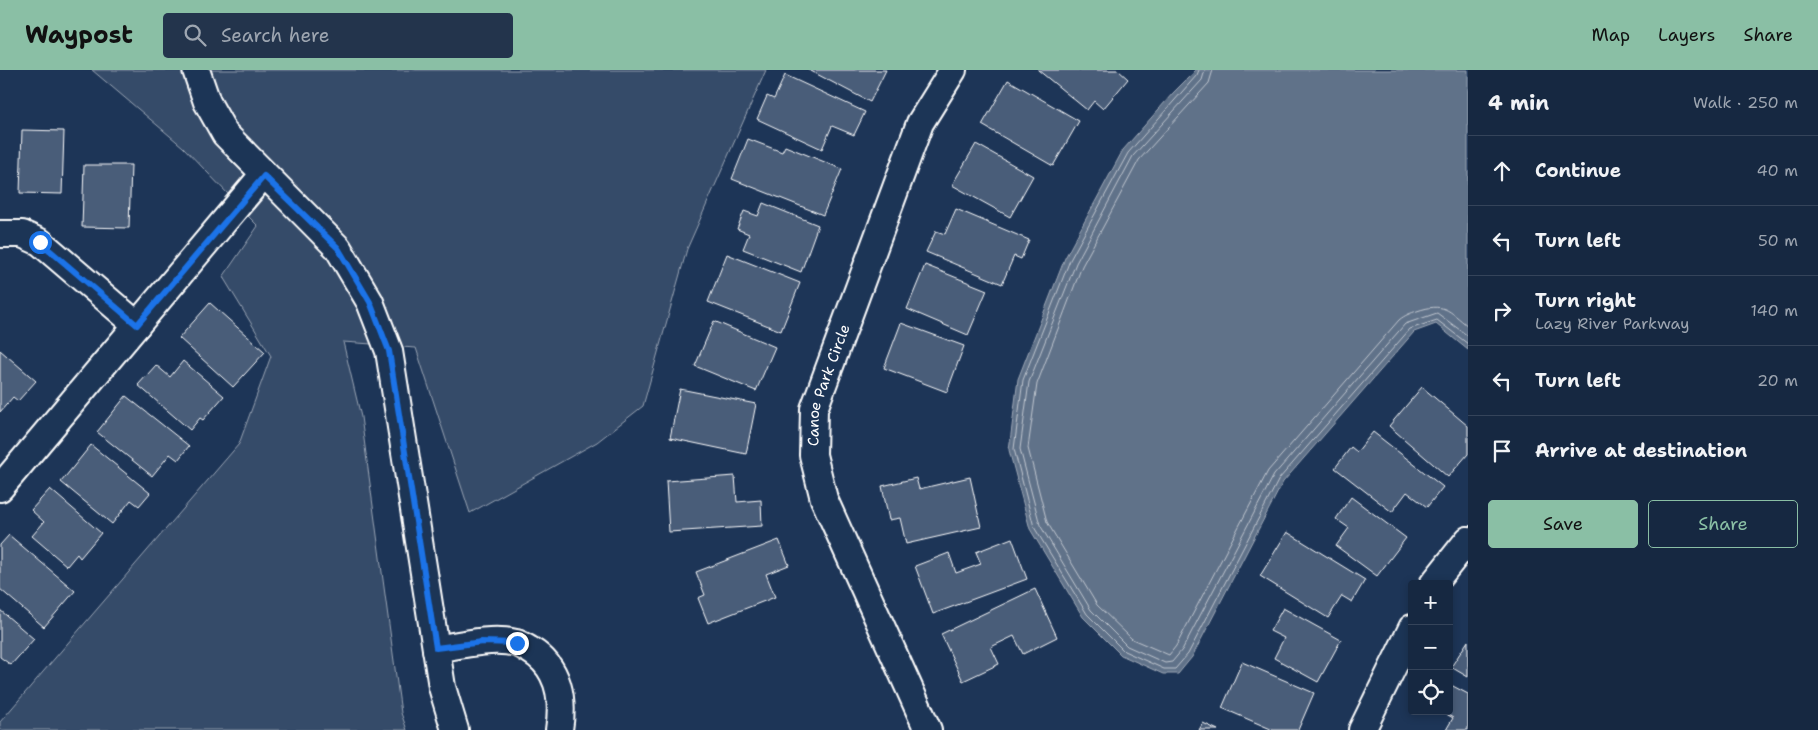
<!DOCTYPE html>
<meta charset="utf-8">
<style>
body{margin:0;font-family:"Shantell Sans",sans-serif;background:#23344c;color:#f1f3f6}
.controls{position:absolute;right:15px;bottom:15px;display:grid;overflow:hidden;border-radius:5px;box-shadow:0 2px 8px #0003}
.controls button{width:45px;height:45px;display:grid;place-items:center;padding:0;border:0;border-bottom:1px solid #35445a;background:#162841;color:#f1f3f6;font:25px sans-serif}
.stop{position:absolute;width:15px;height:15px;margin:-11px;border:4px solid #1a73e8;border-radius:50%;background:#fff}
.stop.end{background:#1a73e8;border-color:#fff;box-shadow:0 1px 5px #0008}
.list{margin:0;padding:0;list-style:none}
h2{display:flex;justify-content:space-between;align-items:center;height:65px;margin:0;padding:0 20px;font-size:21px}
h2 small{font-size:16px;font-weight:400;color:#9ea6b1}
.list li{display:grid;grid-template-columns:32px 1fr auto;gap:15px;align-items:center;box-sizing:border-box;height:70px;padding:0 20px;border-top:1px solid #35445a}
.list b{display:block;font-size:19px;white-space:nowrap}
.list p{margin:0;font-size:16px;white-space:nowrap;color:#9ea6b1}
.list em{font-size:16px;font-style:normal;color:#9ea6b1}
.actions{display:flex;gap:10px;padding:15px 20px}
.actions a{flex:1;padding:11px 0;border:1px solid #8abfa5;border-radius:5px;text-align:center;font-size:18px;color:#8abfa5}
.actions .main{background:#8abfa5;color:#111}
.icon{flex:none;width:28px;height:28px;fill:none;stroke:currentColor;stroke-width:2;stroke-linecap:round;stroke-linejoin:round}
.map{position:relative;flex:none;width:1468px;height:660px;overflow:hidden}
header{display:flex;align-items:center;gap:30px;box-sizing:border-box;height:70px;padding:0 25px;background:#8abfa5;color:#111}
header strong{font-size:24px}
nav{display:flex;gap:28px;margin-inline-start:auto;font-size:18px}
.search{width:350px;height:45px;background:#23344c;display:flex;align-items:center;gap:12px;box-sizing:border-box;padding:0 18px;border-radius:5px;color:#9ea6b1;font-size:19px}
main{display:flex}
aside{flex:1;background:#162841}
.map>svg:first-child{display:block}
.green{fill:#364b69;stroke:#9aa5b4}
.water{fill:#617289;stroke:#a0aab8}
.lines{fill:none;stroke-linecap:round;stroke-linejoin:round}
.shore{stroke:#c0c7d0;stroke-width:1}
.building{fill:#4a5d79;stroke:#fff}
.minor-casing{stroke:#fff;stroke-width:30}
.minor{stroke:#1d3557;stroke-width:26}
.route{stroke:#1a73e8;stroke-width:6}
.labels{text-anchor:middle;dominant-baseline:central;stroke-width:4;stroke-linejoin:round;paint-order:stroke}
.street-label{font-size:15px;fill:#fff;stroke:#1d3557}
</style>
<header>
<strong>Waypost</strong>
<div class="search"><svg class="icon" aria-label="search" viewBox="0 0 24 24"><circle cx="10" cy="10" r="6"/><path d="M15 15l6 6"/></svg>Search here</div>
<nav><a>Map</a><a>Layers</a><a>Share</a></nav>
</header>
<main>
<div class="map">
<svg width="1468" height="660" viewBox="0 0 1468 660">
<rect width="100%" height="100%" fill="#1d3557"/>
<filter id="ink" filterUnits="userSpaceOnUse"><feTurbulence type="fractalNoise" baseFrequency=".02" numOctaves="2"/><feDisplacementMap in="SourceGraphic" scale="10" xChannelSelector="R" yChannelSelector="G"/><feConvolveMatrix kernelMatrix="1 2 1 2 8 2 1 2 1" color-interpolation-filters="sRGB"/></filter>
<g filter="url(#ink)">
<!-- green -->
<path class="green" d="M92,0h91c15,49 28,68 63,105l-17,20 -46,-48z
M210,0h556l-79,179 -44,157 -46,36 -127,71 -54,-165 -15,-1 -166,-220 -16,-29z
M266,125l61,60 30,52 15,37 -29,-2 18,75 40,296 6,17h-407v-8l239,-278 32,-88 -48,-79 35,-51 -10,-10z"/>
<!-- water -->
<path class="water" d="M1196,0h272v280l-32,-26 -22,8 -131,150 -91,175 -14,17h-15l-42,-19 -38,-38 -53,-88 -21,-79 9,-71 47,-121 58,-108 50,-57z"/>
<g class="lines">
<!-- shore -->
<path class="shore" d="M1199,0l-2,5 -69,78 -58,107 -47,120 -9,69 20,78 53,87 37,37 40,18h11l13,-15 91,-175 131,-150 27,-9 31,24
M1205,0l-3,10 -69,76 -57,107 -47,119 -9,67 20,76 51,85 36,36 38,17 7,-1 10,-12 92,-175 131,-151 32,-11 31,23
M1213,0l-4,13 -70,77 -57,106 -45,118 -9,64 19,74 50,83 35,34 37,16 7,-9 92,-175 131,-151c6,-5 12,-7 18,-9 27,-9 31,-1 51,15"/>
</g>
<!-- building -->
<path class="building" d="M809,0h77l-16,32z
M1038,0h80l10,9 -25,30 -9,-8 -7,9z
M785,5l80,37 -11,23 -22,-9 -10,23 -65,-30 10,-23 7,3z
M1008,10l71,41 -26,45 -71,-41z
M22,60l42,1 -2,63 -42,-1z
M748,69l34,13 3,-6 57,23 -19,46 -91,-36z
M976,74l57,32 -23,41 -58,-32z
M84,95h47l-2,63 -47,-1z
M763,133l55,22 -17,47 -58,-23 6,-15 -12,-5 7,-18 14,5z
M956,139l73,31 -8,19 -7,-3 -12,28 -76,-32 10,-21 9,3z
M727,184l73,29 -19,48 -73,-29z
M925,195l62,25 -19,45 -61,-26z
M210,233l55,49 -32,35 -54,-49z
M714,251l61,26 -19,44 -61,-25z
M901,253l63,23 -17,46 -63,-24z
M0,280l36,31 -18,20 -5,-4 -13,15z
M183,291l41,35 -21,24 -3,-2 -10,12 -52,-45 18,-20 14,12z
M1422,317l46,39v28l-20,23 -59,-51z
M680,319l76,15 -10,50 -76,-16z
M126,326l63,50 -11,14 -8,-6 -18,22 -55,-44z
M1373,362l70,55 -16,20 -20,-15 -15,20 -57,-44 16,-21 6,5z
M91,375l59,48 -11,13 -8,-6 -19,24 -51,-42z
M735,406l2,26 24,-2 1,26 -93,6 -3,-51z
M970,407l11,50 -75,17 -6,-26 -11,2 -7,-34 34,-8 3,11z
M50,419l51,44 -21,25 -3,-4 -10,12 -35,-30 12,-14 -13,-12z
M1351,427l55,41 -29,38 -41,-30 13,-18 -13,-9z
M1287,462l78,48 -13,22 -10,-6 -14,22 -68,-42z
M9,465l66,56 -31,36 -44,-38v-44z
M1012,468l15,41 -94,35 -18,-48 34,-13 7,20 25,-9 -5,-12z
M779,470l10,25 -23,9 9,23 -67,26 -10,-25 7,-3 -9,-23z
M1035,519l22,48 -34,17 -9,-18 -23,11 8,17 -36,17 -22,-47z
M1283,538l58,32 -23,42 -44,-24 10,-20 -14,-7z
M0,540l34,29 -23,26 -11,-8z
M1468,571v36l-17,-10z
M1242,592l72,31 -16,37h-25l-51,-22z
M1449,614l19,10v36h-22l7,-12 -12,-7h8z
M1203,653l15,7h-19z"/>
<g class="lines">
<defs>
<g id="minor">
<path d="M196,0l11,32 18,32 113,114 32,54 19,49 53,336 13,43"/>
<path d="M0,164h22l18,8 97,83"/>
<path d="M0,418l263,-313"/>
<path d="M1433,514l35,-44"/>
<path d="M436,579c24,-4 57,-12 80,-6 5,1 10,5 14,7 29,17 34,49 29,80"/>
<path id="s1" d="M928,660l-104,-231 -11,-44 1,-46 106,-286 33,-53"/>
<path d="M1362,660l50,-102"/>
</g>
</defs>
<!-- minor casing -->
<use href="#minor" class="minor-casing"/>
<!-- minor -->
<use href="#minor" class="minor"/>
</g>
</g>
<g class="lines" filter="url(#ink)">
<!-- route -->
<path class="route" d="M40,172l97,83 127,-149 74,72 32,54 19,49 47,297 46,-6 35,1"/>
</g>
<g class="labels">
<!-- street labels -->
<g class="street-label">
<text stroke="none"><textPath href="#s1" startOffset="371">Canoe Park Circle</textPath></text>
</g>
</g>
</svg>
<div class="controls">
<button>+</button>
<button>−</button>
<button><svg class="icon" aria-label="locate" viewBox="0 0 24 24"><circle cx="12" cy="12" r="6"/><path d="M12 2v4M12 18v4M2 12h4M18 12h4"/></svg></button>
</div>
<div class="stop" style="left:40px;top:172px"></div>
<div class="stop end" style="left:517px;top:573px"></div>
</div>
<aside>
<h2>4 min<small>Walk · 250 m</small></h2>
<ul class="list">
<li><svg class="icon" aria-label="ahead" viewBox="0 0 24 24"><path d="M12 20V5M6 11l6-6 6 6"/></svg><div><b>Continue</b></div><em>40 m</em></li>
<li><svg class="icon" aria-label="left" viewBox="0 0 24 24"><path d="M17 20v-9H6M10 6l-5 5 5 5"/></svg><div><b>Turn left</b></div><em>50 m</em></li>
<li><svg class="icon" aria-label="right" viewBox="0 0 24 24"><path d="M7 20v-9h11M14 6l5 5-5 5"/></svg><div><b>Turn right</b><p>Lazy River Parkway</p></div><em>140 m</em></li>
<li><svg class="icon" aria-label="left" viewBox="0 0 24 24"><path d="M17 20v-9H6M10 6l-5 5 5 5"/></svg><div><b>Turn left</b></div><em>20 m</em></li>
<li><svg class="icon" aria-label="arrive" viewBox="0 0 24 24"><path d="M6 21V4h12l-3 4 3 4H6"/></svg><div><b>Arrive at destination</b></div></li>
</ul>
<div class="actions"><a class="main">Save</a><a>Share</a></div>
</aside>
</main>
